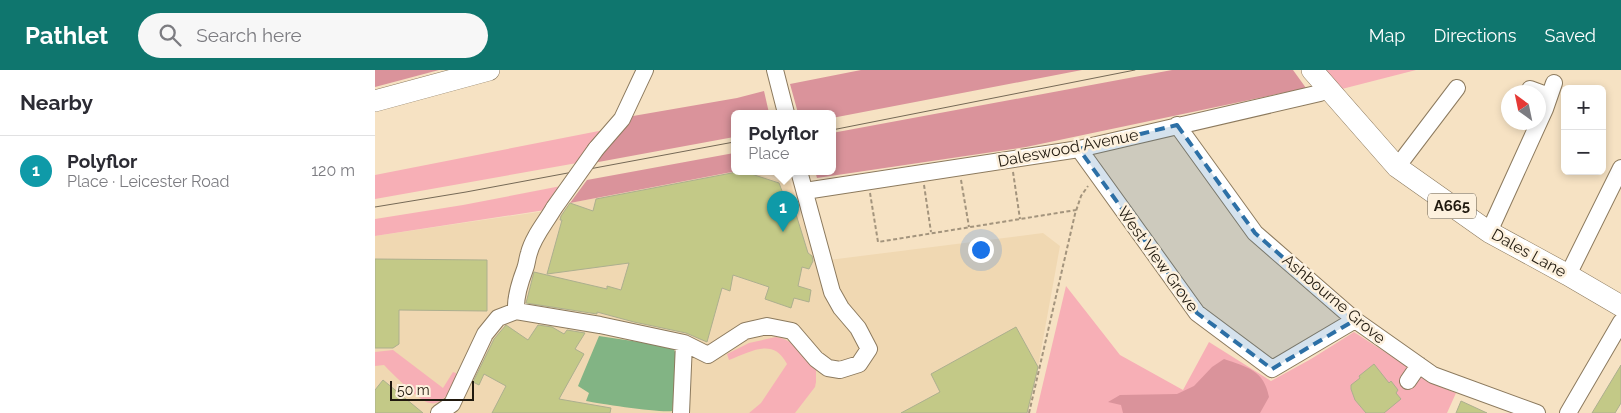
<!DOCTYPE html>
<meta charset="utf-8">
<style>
body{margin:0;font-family:Raleway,sans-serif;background:#f7f7f7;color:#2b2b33}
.controls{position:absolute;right:15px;top:15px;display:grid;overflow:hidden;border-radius:8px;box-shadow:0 2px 8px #0003}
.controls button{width:45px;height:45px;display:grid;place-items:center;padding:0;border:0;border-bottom:1px solid #e1e1e2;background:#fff;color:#2b2b33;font:25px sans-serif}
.compass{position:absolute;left:1126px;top:15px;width:45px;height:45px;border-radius:50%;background:#fff;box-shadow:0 2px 8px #0003;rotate:327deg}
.scale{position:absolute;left:15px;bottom:12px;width:84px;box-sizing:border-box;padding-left:5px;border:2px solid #20190e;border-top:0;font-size:14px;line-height:18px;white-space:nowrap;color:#20190e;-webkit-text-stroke:4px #fdf1de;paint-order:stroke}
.you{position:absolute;left:605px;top:179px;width:18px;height:18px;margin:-12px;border:4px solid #fff;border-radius:50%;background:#1a73e8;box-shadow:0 0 0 8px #1a73e833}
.badge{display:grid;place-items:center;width:32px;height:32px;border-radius:50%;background:#0f766e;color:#fff;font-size:16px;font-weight:700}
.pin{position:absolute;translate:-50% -41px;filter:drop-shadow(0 1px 2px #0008)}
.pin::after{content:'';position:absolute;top:26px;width:18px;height:15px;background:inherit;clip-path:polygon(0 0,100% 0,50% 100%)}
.popup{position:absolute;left:356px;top:40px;width:105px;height:65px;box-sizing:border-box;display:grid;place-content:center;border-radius:8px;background:#fff;filter:drop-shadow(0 1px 4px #0005);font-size:16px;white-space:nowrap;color:#7c7c81}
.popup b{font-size:19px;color:#2b2b33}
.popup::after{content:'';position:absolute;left:50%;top:100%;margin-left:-10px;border:10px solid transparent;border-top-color:#fff}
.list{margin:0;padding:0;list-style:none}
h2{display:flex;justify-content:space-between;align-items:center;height:65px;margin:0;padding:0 20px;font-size:21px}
h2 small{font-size:16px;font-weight:400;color:#7c7c81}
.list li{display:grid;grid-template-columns:32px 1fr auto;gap:15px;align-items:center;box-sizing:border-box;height:70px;padding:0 20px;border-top:1px solid #e1e1e2}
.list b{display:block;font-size:19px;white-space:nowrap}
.list p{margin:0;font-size:16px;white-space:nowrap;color:#7c7c81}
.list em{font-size:16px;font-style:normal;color:#7c7c81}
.icon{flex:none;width:28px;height:28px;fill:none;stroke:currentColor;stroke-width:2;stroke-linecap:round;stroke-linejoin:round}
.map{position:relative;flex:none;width:1246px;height:343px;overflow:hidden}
header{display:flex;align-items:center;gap:30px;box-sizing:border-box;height:70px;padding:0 25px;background:#0f766e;color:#fff}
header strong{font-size:24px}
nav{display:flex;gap:28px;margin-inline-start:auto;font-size:18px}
.search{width:350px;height:45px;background:#f7f7f7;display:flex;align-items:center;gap:12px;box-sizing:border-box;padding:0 18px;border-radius:28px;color:#7c7c81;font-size:19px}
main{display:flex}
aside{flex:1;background:#fff}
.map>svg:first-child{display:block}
.built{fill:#f0d8b2}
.green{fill:#f7afb6}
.forest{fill:#da939b}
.water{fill:#82b484}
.building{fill:#c3c987;stroke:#acaf8e}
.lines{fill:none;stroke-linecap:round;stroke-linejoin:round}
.minor-casing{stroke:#8c7a5e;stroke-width:18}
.major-casing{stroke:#8c7a5e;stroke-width:22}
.path{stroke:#a3947d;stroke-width:2;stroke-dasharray:4 2.5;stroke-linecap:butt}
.minor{stroke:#fff;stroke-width:16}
.major{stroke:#fff;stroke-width:21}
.tram{stroke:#756956;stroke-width:1}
.minor-bridge-casing{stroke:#8c7a5e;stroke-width:18;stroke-linecap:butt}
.minor-bridge{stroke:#fff;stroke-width:16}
.marked{fill:#2d70a6;fill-opacity:0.2;stroke:#2d70a6;stroke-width:4;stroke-dasharray:10 6;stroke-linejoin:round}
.labels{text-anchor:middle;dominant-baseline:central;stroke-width:5;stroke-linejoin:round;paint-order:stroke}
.shield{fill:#fdf1de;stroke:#625a4c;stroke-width:1}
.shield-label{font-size:15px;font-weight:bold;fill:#20190e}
.street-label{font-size:16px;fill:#20190e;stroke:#fdf1de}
</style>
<header>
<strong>Pathlet</strong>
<div class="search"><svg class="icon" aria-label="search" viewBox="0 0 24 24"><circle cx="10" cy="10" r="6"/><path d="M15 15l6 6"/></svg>Search here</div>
<nav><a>Map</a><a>Directions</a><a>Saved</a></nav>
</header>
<main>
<aside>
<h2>Nearby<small></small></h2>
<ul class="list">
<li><span class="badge" style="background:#0f9aa8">1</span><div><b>Polyflor</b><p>Place · Leicester Road</p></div><em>120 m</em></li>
</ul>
</aside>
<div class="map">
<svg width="1246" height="343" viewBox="0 0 1246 343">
<rect width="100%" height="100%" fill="#f6e2c3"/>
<!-- built -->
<path class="built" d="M362,101h9l38,11 6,-1 25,77 14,2 214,-27 17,13 -22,121 -10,46h-653v-177l190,-28 5,-5z"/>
<!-- green -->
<path class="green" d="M950,0h91l-78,20z
M234,59l-32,34 -202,36v-24z
M186,116l-16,24 -170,26v-17l88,-14z
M691,216l54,69 63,35 26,-48 62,39 40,-22 43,-27 82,53 20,8 -9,20h-411z
M401,267c19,3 27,17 40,30v15l-1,5 -20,26h-46l12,-10 26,-39c-14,-27 -36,-12 -58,-4l-2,-6 22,-11z
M18,280l50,38 10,-16 3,1c1,8 -4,16 -9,22 -4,5 -11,10 -17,8 -10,-1 -38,-30 -46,-38l-9,1v-14z"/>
<!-- forest -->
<path class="forest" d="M0,0h64l-64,17z
M486,0h221l-250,48v-5h-34l-8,-29z
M797,0h121l13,18 -280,59 -209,31 -2,-7h17v-38z
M389,21l5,22h-35v24l-141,26 8,-12 32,-35 104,-18z
M359,83v18h3l-167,32 17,-23z
M849,289c23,8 40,11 45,38l-9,16h-137l-2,-8 -13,-3 12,-7 57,-1 17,-8 18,-19z"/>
<!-- water -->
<path class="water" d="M224,266l47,7 28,6 4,13 -6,49c-11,2 -71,-7 -86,-10l3,-8 -11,-7z"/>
<!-- building -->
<path class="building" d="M367,101l37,12 6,16 10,-2 3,8 -3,6 13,42 4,3 1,5 -4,8 -7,-2 -4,19 13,4 -2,12 -15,-4 -3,10 -26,-9 4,-12 -36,-12 -3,16 -8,-3 -15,54 -21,-9 -52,-11 -37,-10v2l-71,-11 8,-31 73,17v-3l14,4 8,-27 -82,11 15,-54h-2l1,-4 9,-13 23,8 3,-12z
M0,189l112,1v51l-88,-1v34l-6,4h-18z
M131,255l22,15 10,-15 14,2 12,7 3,-4 18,3 -10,16 9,5 -25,45 52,9 -1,5h-118l14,-27 -22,-12 -5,11 -6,-3 21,-43z
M641,257l22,40 -11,46h-126l39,-21 -9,-18z
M999,294l15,19 2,-2 7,9 -2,3 5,6 -17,14h-18l-11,-13 -4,-11v-4l9,-7 -1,-2z
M1246,295v38l-6,10h-23z
M8,310l40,33h-48v-23z
M1086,331l26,12h-31z"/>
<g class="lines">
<defs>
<path id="minor" d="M400,0l11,43
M1155,19l19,7
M802,55l78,108 100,87 78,55 104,38
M221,79l26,-30 23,-49
M704,79l118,164 75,56 83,-49
M1022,97l60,-79
M430,121l274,-42 241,-56 7,-4
M1114,162l56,-123 9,-26
M1193,205l53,-107
M141,241c-1,-14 4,-29 9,-42 2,-5 2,-10 4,-16 4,-16 17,-31 25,-45
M1033,311l11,-16
M64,343l13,-9 33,-70 13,-16 18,-7 84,14 84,18 24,12 37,-24 22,-5 25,5 24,28 12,9 12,2 19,-6 10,-15 -11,-21 -17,-20 -9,-16 -33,-121
M306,343l3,-70
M1193,343l53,-91"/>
<path id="major" d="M937,0l85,97 92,65 79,43 53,31
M0,31l114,-31"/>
</defs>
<!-- minor casing -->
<use href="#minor" class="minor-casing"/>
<!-- major casing -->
<use href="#major" class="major-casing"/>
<!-- path -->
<path class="path" d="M638,102l7,47
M586,110l8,47
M549,115l7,47
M495,123l8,49 198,-32
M654,343l46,-199 6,-18 7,-10"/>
<!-- minor -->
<use href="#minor" class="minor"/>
<!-- major -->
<use href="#major" class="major"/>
<!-- tram -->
<path class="tram" d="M457,60l303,-60
M0,137l91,-15 268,-50"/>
<defs>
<path id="minor-bridge" d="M179,138l42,-59"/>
</defs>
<!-- minor-bridge casing -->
<use href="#minor-bridge" class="minor-bridge-casing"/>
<!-- minor-bridge -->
<use href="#minor-bridge" class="minor-bridge"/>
</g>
<!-- marked area -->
<path class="marked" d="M802,55l78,108 100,87 -83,49 -75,-56 -118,-164z"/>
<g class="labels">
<!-- shield labels -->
<rect class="shield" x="1053" y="123.5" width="48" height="25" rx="4"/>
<g class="shield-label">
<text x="1077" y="136">A665</text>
</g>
<!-- street labels -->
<g class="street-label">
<text transform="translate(693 78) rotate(-11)">Daleswood Avenue</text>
<text transform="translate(1154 183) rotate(29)">Dales Lane</text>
<text transform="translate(783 189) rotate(54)">West View Grove</text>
<text transform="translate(959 229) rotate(40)">Ashbourne Grove</text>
</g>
</g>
</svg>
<div class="controls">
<button>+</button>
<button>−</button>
</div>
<svg class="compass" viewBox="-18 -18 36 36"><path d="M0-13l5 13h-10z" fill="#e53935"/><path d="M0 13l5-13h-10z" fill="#7c7c81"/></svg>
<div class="scale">50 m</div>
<div class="you"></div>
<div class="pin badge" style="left:408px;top:162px;background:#0f9aa8">1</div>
<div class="popup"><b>Polyflor</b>Place</div>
</div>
</main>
